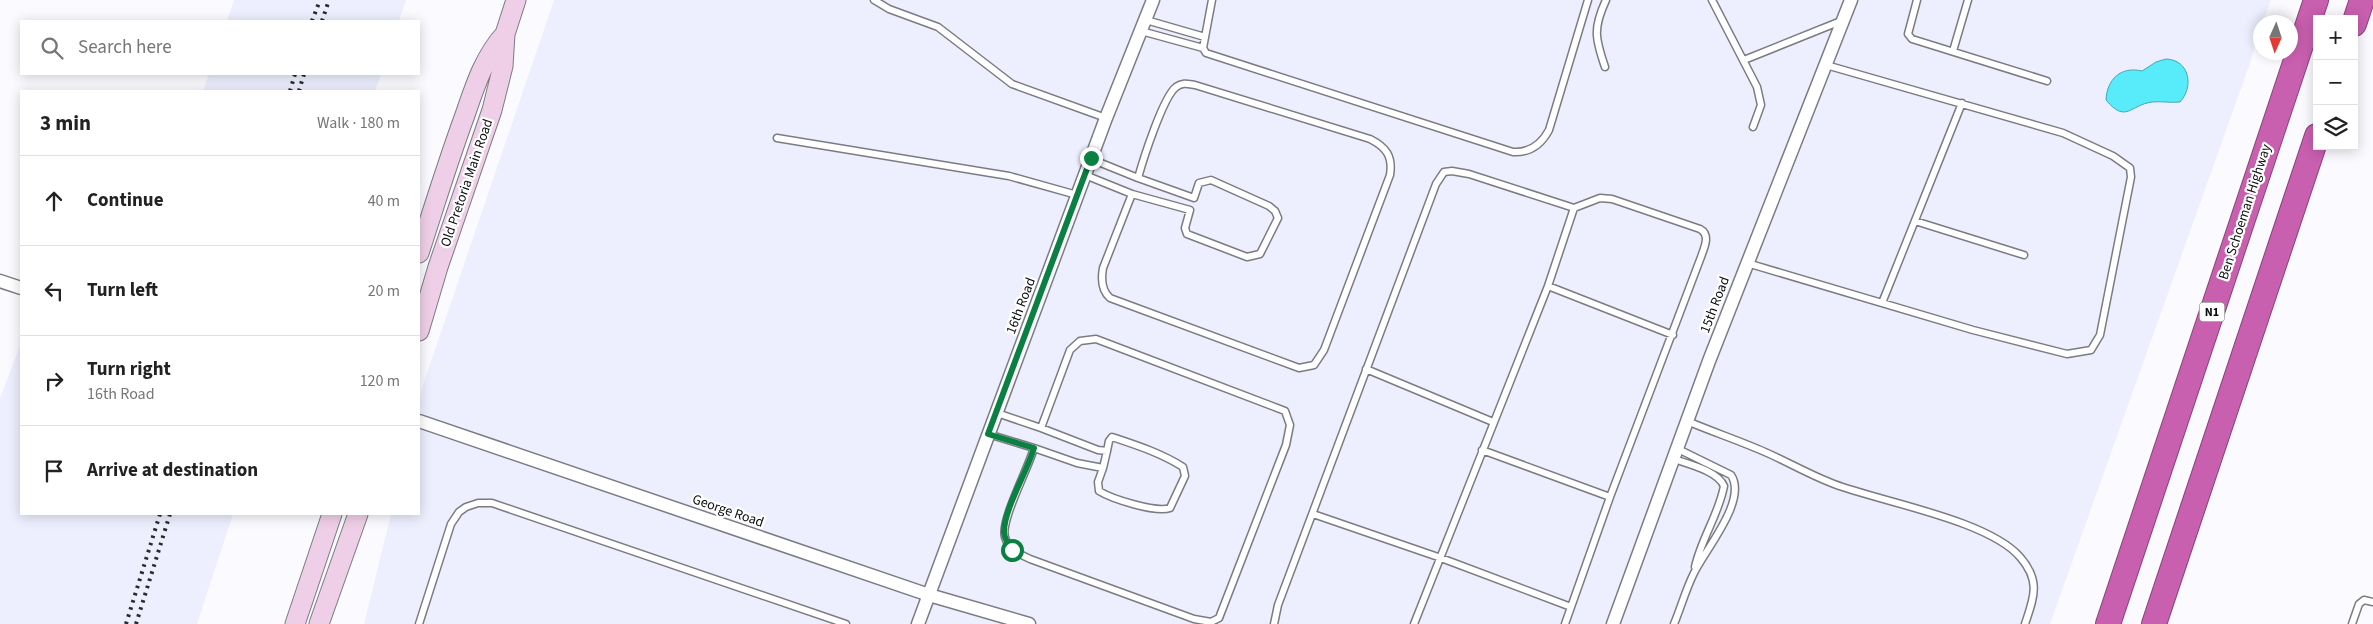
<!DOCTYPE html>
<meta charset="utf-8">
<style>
body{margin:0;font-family:"Source Sans 3",sans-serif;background:#f6f6f6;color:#222}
.controls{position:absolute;right:15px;top:15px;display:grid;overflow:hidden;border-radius:0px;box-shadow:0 2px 12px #0003}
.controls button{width:45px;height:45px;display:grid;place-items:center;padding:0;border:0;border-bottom:1px solid #e0e0e0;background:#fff;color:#222;font:25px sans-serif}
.compass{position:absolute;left:2253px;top:15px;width:45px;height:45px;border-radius:50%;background:#fff;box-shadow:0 2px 12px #0003;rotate:183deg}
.stop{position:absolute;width:15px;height:15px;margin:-11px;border:4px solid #0b8043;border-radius:50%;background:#fff}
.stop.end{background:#0b8043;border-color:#fff;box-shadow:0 1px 5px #0008}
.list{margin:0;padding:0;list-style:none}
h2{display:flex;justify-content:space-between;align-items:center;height:65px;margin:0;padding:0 20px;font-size:21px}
h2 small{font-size:16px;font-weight:400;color:#767676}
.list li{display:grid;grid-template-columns:32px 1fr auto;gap:15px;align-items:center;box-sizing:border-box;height:90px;padding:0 20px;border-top:1px solid #e0e0e0}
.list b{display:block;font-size:19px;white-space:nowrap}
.list p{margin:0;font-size:16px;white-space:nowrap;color:#767676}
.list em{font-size:16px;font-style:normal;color:#767676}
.icon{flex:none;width:28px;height:28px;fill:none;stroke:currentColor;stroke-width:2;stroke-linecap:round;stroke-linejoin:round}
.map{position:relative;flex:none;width:2373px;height:624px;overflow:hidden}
.search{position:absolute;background:#fff;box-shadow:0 2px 12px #0003;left:20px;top:20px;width:400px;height:55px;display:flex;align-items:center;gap:12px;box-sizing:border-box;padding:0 18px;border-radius:0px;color:#767676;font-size:19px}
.panel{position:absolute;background:#fff;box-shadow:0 2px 12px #0003;left:20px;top:90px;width:400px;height:425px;border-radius:0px}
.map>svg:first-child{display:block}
.built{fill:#edeffe}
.water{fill:#58ecfa;stroke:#41a9b3}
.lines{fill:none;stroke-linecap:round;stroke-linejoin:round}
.lane-casing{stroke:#7b7c82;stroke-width:9}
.street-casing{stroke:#7b7c82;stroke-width:15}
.secondary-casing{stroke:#7b7c82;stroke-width:21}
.highway-casing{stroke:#864277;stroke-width:26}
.lane{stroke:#fff;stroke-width:6}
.street{stroke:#fff;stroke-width:12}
.secondary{stroke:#efcfe7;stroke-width:19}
.highway{stroke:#c95faf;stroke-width:24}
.rail{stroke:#292a2c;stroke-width:4;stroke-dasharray:2.5 5;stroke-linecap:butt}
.route{stroke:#0b8043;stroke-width:6}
.labels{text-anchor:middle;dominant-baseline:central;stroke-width:4.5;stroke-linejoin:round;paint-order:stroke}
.shield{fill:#fff;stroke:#545556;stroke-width:1}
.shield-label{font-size:12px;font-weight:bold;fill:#0b0c0e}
.street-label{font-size:14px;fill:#0b0c0e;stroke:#fff}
</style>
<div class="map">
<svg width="2373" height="624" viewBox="0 0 2373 624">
<rect width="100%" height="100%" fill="#fafaff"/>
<!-- built -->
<path class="built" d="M234,0h172l-7,21h-172z
M554,0h1717l-8,22h-3v9l-11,35 -199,558h-1686l27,-110h28v-113l3,-13z
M209,74h172l-6,17h-172z
M21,343v171h212l-36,110h-197v-226z"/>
<!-- water -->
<path class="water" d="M2166,59c24,1 28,28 14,43 -10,1 -19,-1 -28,0 -22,3 -26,22 -46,-2 1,-21 15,-34 36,-29l14,-9z"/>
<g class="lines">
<defs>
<path id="lane" d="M874,0l15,9 49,18 74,57 94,34
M1212,0l-9,48 3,5 307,99c17,1 28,-7 36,-22l39,-130
M1712,0l45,87 4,18 -8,22
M1917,0l-9,34 4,5 135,42
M1146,20l59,17
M1141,31l62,17
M1953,51l15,-51
M1744,60l97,-39
M1605,67c-10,-29 -12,-39 1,-67
M777,138l232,38 68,19
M1085,175l47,19 -29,74c-2,11 -2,22 7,30l189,70 15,-3 10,-15 66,-175c3,-19 -4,-28 -20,-36l-175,-54c-7,-1 -12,-3 -19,2 -13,10 -33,73 -38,91l-47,-19
M1132,194l58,16 -5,18 2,6 60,23 13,-3 18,-36 -3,-7 -6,-5 -58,-26 -12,3 -5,15 -56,-20
M1915,221l109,34
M1747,263l226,67 94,24 24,-4 9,-15 31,-158 -1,-9 -17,-12 -50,-23 -237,-68
M1548,286l125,49
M1882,303l80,-200
M1366,369l127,53
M1687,421c26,11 53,20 78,31 23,10 45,23 69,32 48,18 154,36 186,73 21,24 14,40 5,67
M988,434l46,14c-5,19 -34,73 -29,89 3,12 14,17 25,22l164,60 17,3 8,-4 67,-173 4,-20 -5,-14 -189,-72 -16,2 -10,9 -29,78 -44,-15
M1034,448l43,15 26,5 -5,14 1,9c13,8 57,22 71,17l15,-32 -2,-9c-22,-14 -47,-22 -71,-30l-3,4 -2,10 -9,-1 -57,-22
M1482,450l128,47
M1674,459c14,5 44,12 50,27 -5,28 -23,53 -29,81
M1103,468l4,-17
M1313,514l128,44 130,49
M419,624l32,-100 8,-12 7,-5 12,-4h14l354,121
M1274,624l4,-19 158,-421 8,-12 8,-1 17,3 105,34 26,-10 12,1 88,30c11,6 4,19 1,28l-91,240 -45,127
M1414,624l134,-338 26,-78
M1674,624c7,-17 12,-35 20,-51 11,-23 54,-73 37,-98l-53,-26
M2352,624l7,-20 5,-4 9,2"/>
<path id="street" d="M0,281l21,7
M419,421l510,174 100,29
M918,624l188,-506 47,-118
M1613,624l96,-263 142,-361"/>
<path id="secondary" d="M419,253c15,-46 29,-92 46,-138 10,-29 19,-58 40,-81
M419,331l19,-64 54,-157 11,-44 2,-32 11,-34
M295,624l37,-110
M319,624l39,-110"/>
<path id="highway" d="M2354,24l8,-24
M2108,624l208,-624
M2154,624l163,-488"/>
</defs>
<!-- lane casing -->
<use href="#lane" class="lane-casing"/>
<!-- street casing -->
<use href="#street" class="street-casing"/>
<!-- secondary casing -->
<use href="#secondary" class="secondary-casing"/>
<!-- highway casing -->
<use href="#highway" class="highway-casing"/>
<!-- lane -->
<use href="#lane" class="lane"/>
<!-- street -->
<use href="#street" class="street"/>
<!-- secondary -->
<use href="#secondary" class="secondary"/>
<!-- highway -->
<use href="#highway" class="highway"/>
<!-- rail -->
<path class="rail" d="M312,21l8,-21
M322,21l7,-21
M290,91l5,-17
M299,91l5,-17
M126,624l34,-110
M136,624l34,-110"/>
</g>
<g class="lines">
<!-- route -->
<path class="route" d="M1012,550c-3,-5 -8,-11 -8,-18 0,-23 23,-60 30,-84l-46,-14 103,-276"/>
</g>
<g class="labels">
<!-- shield labels -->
<rect class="shield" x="2199.5" y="302.5" width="25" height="19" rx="4"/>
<g class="shield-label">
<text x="2212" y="312">N1</text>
</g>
<!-- street labels -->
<g class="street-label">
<text transform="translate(467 183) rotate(-71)">Old Pretoria Main Road</text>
<text transform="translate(2245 212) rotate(-72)">Ben Schoeman Highway</text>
<text transform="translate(1715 305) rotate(-69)">15th Road</text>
<text transform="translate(1021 306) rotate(-69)">16th Road</text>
<text transform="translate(728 511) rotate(19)">George Road</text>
</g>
</g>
</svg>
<div class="controls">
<button>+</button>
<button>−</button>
<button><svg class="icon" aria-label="layers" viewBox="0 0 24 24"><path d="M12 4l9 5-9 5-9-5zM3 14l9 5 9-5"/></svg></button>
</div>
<svg class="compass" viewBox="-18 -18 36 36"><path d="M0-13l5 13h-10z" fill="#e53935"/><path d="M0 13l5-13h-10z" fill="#767676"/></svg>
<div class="stop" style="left:1012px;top:550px"></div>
<div class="stop end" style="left:1091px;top:158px"></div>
<div class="search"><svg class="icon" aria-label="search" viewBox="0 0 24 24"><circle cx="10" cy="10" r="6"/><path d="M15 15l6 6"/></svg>Search here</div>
<section class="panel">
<h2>3 min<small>Walk · 180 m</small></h2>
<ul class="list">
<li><svg class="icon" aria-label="ahead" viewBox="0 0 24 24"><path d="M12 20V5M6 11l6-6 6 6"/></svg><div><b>Continue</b></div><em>40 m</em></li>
<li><svg class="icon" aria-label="left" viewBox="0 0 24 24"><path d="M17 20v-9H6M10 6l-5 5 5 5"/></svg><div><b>Turn left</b></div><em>20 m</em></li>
<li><svg class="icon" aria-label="right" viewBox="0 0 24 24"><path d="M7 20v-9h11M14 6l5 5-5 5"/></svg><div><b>Turn right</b><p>16th Road</p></div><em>120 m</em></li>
<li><svg class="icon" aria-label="arrive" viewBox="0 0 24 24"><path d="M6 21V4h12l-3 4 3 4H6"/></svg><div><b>Arrive at destination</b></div></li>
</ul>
</section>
</div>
